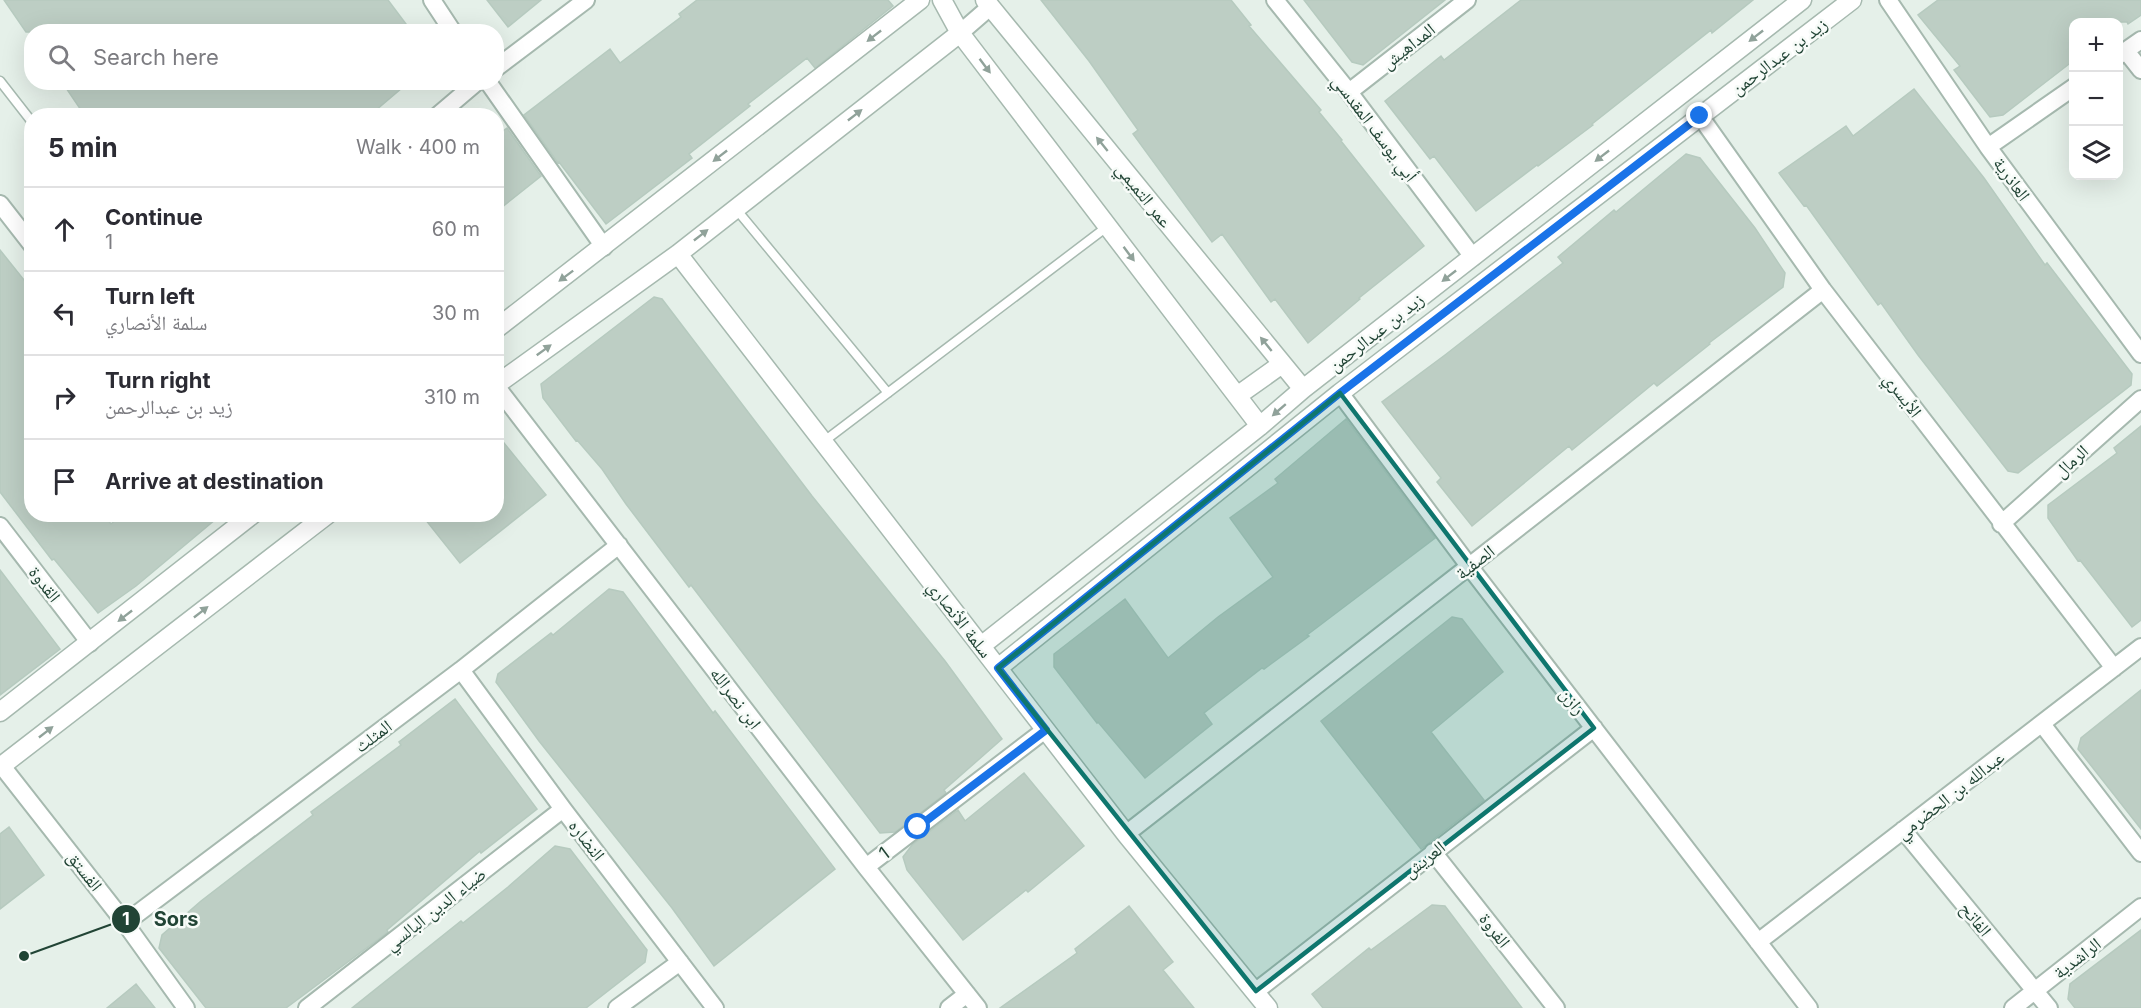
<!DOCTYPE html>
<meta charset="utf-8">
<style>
body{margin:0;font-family:Inter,"Noto Naskh Arabic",sans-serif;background:#f2f2f3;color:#2b2b33}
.controls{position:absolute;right:18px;top:18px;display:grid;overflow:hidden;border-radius:12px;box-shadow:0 6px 24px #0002}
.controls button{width:54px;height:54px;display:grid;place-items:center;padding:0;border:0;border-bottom:2px solid #e1e1e2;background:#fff;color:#2b2b33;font:30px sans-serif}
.stop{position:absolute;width:18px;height:18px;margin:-14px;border:4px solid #1a73e8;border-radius:50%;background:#fff}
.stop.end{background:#1a73e8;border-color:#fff;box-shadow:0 2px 6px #0008}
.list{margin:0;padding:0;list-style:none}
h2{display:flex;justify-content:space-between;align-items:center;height:78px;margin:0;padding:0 24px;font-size:26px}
h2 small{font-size:20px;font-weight:400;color:#7c7c81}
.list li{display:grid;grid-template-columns:39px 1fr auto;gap:18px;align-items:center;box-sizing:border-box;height:84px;padding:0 24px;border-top:2px solid #e1e1e2}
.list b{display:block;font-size:22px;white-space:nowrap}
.list p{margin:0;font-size:20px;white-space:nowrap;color:#7c7c81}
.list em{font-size:20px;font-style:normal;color:#7c7c81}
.icon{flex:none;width:33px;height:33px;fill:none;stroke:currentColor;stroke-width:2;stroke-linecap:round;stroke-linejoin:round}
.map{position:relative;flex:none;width:2141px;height:1008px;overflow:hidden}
.search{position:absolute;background:#fff;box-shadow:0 6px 24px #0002;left:24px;top:24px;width:480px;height:66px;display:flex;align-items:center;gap:15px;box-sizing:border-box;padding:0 21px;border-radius:24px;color:#7c7c81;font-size:22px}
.panel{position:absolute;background:#fff;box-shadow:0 6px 24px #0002;left:24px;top:108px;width:480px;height:414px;border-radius:24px}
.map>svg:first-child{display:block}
.building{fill:#bdcec4;stroke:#b6cabf;stroke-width:1.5}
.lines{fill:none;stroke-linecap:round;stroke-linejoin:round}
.service-casing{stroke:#a6b9af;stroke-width:11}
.minor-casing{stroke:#a6b9af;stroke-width:20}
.tertiary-casing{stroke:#a6b9af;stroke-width:21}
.service{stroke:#fff;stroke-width:8}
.minor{stroke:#fff;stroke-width:16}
.tertiary{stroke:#fff;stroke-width:18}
.oneway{fill:#90a29a}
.route{stroke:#1a73e8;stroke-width:8}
.marked{fill:#0f766e;fill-opacity:0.2;stroke:#0f766e;stroke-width:4.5;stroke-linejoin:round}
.labels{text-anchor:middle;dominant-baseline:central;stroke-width:5;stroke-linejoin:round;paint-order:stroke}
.street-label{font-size:18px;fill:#214435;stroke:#f7fbf8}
.leader{fill:none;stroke:#214435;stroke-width:2}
.callout-dot{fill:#214435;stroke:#f7fbf8;stroke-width:2}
.mark-label{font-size:18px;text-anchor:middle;font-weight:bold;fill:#fff}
.callout-label{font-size:20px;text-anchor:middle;font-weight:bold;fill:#214435;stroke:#f7fbf8;stroke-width:5;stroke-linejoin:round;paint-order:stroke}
</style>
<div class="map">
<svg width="2141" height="1008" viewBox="0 0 2141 1008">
<rect width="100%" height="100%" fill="#e5f0e9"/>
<!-- building -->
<path class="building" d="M4,0h384l24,32h-386z
M487,0h54l-33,27z
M697,0h191l5,6 -78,62 -8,-10 -59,46 2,2 -61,48 3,4 -86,66 -47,-62 -1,1 -34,-48 86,-66 10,14 61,-46 -2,-3z
M1041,0h190l20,25 -2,1 72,84 -2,2 23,28 -1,1 83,105 -65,52 1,1 -52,44 -33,-44 -4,3 -49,-68 -10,8 -79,-108 5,-4 -49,-69z
M1304,0h141l-82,65 -11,-3z
M1521,0h232l-41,33 -1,-3 -119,94 1,1 -55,41 -1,-1 -61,46 -42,-55 -4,3 -45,-58 56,-45 3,4z
M1938,0h203v15l-13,9 -1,-2h-54v39l-70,54 -13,2 -36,-47 6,-4 -42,-51z
M62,82h347l-40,34h-284z
M1914,89l70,89 61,87 2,-2 85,111 -1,11 -113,88 -10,-2 -90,-116 -37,-52 -3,2 -72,-100 -2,1 -25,-33 67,-47 7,10z
M507,128l34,48 -45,36v-76z
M1686,154l14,4 55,70 30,45 -2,14 -74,56 1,1 -53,42 -3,-3 -82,67 -3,-4 -97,80 -35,-44 4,-4 -59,-76 63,-47 118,-92 -5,-6 56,-47 2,2z
M0,250l32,40v224h71l8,10 11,-10h100l-86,72 -38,27 -44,-54 -2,1 -52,-68z
M654,297l8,2 150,197 133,165 57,78 -58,51 2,3 -51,39 -15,1 -189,-248 -2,2 -63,-83 -24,-35 -25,-29 -1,1 -33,-43 -2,-14z
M1346,419l89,119 -128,97 2,1 -45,33 -2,-1 -58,45 8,11 -67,54 -47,-56 -1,1 -43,-56v-13l71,-55 43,59 50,-41 55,-40 -43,-59 48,-35 -3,-4z
M2141,426v194l-9,7 -52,-67 -2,1 -30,-43v-13l69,-52 -3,-5z
M496,433l50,62 -86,68 -39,-49h75z
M0,570l60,79 -60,46z
M609,589l14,3 90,121 2,-2 120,158 -121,97 -42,-58 -133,-167 -43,-59 2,-8 53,-41 2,2z
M1452,617l10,2 41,53 -72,60 53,68 -63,49 -100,-128z
M2141,690v139l-63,-80 3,-11z
M455,699l82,110 -56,44 -1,-2 -93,79 1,2 -102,76h-80l-47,-60 3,-13 39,-34 112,-86 -2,-3 90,-67 -2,-3z
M1024,773l60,73 -56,46 -2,-2 -63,50 -56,-70 -4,-13 9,-12 46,-35 7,11z
M9,827l35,48 -44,34v-75z
M555,846l15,3 77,101 -2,12 -59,46h-234l109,-87 2,2 45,-36z
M1432,905l13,1 77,102h-199l-11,-14 57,-46 2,2z
M1129,906l44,56 -10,8 31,38h-194l77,-55 -2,-4z
M2141,930v78h-66l-7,-9 2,-15z
M136,984l19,24h-48z"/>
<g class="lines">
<defs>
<path id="service" d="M0,81l32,41
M736,209l152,184
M823,442l285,-216"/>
<path id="minor" d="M432,0l21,32
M1275,0l74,92 124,165
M1888,0l100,147 153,207
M960,33l30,-26
M2126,51l15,19
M2118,56l23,-16
M496,68l90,-68
M488,82l116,165
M1349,92l118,-92
M437,116l40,-34
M1700,116l123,174 291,378
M1988,147l86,-60
M0,204l32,41
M496,386l370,481 112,141
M1340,393l129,173 340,442
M2001,524l140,-125
M0,526l90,117
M461,670l102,139 152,199
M2042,724l99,129
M2,766l123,157 61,85
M1903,830l146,178
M1126,834l697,-544
M1433,852l123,156
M866,867l179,-137
M125,923l336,-253 158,-125
M1758,942l383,-295
M1256,991l338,-263
M307,1008l256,-199
M617,1008l63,-46
M949,1008l18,-14
M2013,1008l128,-101"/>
<path id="tertiary" d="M942,0l18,33 300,393
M985,0l318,389
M678,254l448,580 142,174
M496,329l424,-329
M496,385l182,-131 282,-221
M1237,396l45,-32
M981,646l279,-220 43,-37 499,-389
M998,668l342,-275 512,-393
M0,712l253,-198
M0,767l328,-253"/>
</defs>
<!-- service casing -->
<use href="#service" class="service-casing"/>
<!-- minor casing -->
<use href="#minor" class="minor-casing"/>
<!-- tertiary casing -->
<use href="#tertiary" class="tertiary-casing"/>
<!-- service -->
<use href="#service" class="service"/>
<!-- minor -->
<use href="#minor" class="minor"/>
<!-- tertiary -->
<use href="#tertiary" class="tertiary"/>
</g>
<!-- one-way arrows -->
<defs><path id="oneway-solid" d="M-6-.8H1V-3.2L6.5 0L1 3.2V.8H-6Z" transform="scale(1.5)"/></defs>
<g class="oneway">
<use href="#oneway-solid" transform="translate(874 36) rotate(142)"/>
<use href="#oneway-solid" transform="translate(1756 36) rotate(142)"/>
<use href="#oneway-solid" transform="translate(985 66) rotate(53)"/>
<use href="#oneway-solid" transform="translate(855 115) rotate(-38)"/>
<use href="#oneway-solid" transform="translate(1102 144) rotate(-129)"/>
<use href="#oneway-solid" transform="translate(720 156) rotate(142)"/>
<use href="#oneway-solid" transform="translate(1602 156) rotate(142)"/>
<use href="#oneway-solid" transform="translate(701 235) rotate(-38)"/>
<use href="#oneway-solid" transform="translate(1129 254) rotate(53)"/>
<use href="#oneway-solid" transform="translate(566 276) rotate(143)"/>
<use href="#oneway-solid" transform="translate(1449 276) rotate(142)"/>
<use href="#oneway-solid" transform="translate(1266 344) rotate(-129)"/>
<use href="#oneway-solid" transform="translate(544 350) rotate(-36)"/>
<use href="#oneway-solid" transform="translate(1279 410) rotate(139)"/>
<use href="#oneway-solid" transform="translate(201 612) rotate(-38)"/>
<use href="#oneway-solid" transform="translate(125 616) rotate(142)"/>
<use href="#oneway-solid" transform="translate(46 732) rotate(-38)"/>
</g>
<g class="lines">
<!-- route -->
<path class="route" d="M918,827l128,-97 -48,-62 342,-275 360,-277"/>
</g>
<!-- marked area -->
<path class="marked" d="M1340,393l254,335 -338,263 -258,-323z"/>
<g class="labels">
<!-- street labels -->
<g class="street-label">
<text transform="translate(1408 46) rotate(-38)">المداهيش</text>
<text transform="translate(1779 56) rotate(-37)">زيد بن عبدالرحمن</text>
<text transform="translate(1375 128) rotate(53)">أبي يوسف المقدسي</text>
<text transform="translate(2012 179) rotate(54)">العاذرية</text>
<text transform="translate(1144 195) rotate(51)">عمر التميمي</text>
<text transform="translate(1376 332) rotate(-38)">زيد بن عبدالرحمن</text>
<text transform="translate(1903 395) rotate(53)">الأيسري</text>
<text transform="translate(2071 461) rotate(-42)">الرمال</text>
<text transform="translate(1475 562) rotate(-38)">الصفية</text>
<text transform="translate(45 584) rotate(52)">القدوة</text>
<text transform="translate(960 619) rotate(52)">سلمة الأنصاري</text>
<text transform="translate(736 698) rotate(53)">ابن نصرالله</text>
<text transform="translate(1573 701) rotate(52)">رازن</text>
<text transform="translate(373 736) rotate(-37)">المثلث</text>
<text transform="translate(1950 795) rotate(-38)">عبدالله بن الحضرمي</text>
<text transform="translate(587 840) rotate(52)">النضاره</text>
<text transform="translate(884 853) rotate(-37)">1</text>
<text transform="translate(1424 859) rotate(-38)">العريش</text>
<text transform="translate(85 871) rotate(52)">الفستق</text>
<text transform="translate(435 909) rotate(-38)">ضياء الدين البالسي</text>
<text transform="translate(1976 919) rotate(51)">الفاتح</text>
<text transform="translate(1495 930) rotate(52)">الفروة</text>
<text transform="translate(2077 958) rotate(-38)">الراشدية</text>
</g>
</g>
<!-- callouts -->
<path class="leader" d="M24 956L126 919"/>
<g class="callout-dot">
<circle cx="24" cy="956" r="6"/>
<circle cx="126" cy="919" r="15"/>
</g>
<g class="mark-label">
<text x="126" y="925">1</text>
</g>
<g class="callout-label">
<text x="176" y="926">Sors</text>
</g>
</svg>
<div class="controls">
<button>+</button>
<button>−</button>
<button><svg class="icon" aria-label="layers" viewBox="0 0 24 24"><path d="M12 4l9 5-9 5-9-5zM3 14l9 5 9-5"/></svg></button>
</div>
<div class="stop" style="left:918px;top:827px"></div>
<div class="stop end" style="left:1700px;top:116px"></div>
<div class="search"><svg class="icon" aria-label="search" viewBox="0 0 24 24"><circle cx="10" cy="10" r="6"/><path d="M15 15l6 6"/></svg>Search here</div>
<section class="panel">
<h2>5 min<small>Walk · 400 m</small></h2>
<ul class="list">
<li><svg class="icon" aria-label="ahead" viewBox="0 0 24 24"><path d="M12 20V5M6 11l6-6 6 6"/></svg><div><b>Continue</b><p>1</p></div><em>60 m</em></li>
<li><svg class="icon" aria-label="left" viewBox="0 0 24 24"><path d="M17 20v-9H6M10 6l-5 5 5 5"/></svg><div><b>Turn left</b><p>سلمة الأنصاري</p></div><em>30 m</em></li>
<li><svg class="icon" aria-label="right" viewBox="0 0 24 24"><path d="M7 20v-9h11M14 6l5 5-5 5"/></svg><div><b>Turn right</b><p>زيد بن عبدالرحمن</p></div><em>310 m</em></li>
<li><svg class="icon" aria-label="arrive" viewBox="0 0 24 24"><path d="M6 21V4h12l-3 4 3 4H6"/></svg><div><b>Arrive at destination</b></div></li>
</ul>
</section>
</div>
